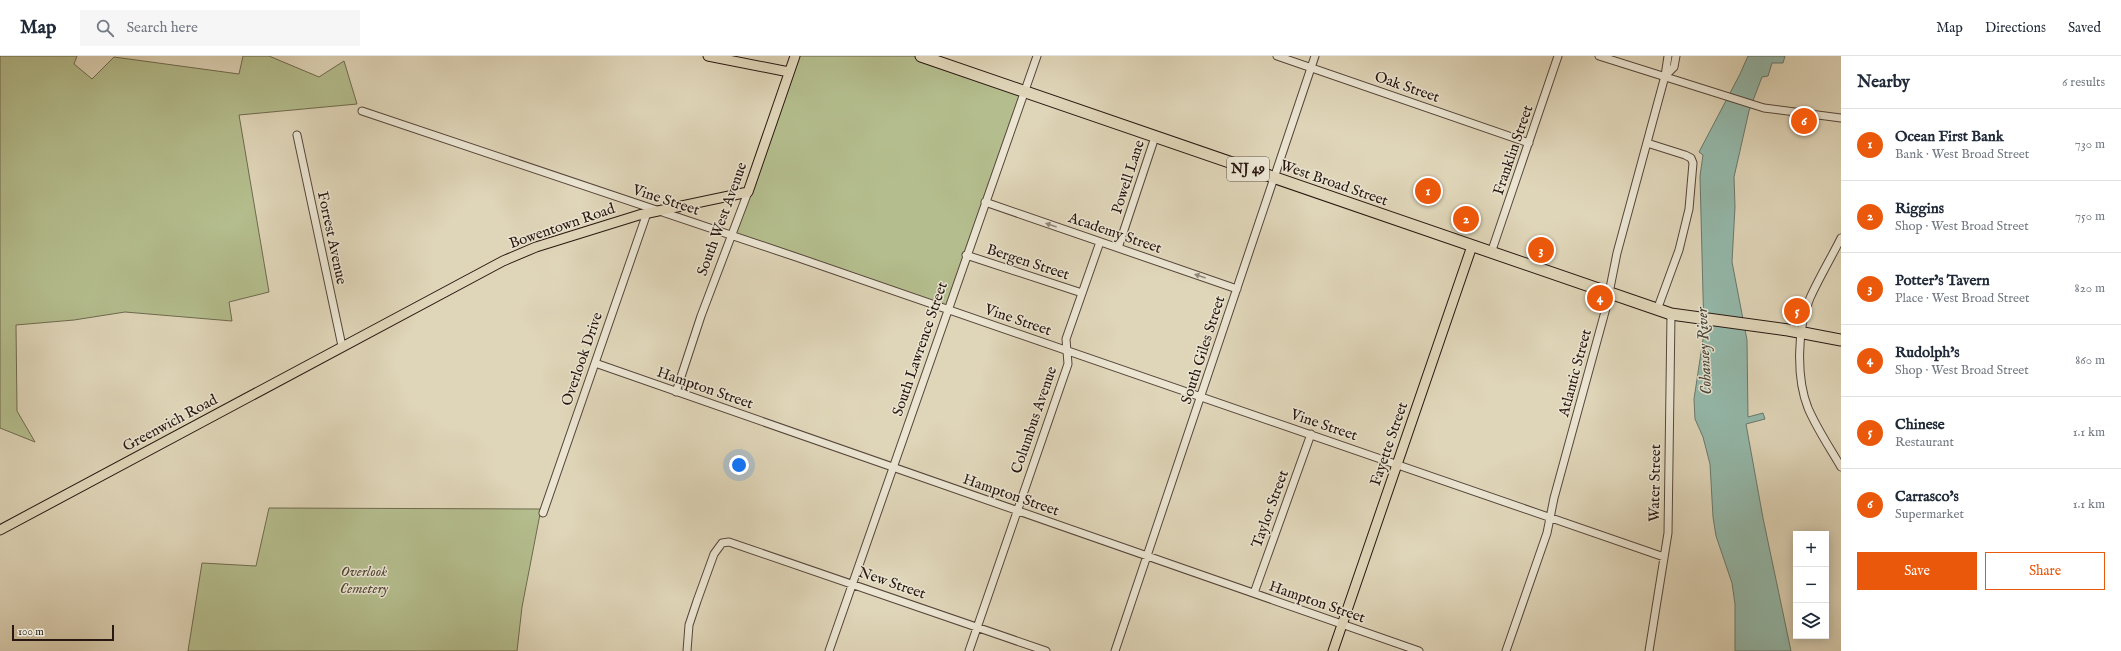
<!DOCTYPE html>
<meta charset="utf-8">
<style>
body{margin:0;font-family:"IM FELL English",serif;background:#f6f6f7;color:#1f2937}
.controls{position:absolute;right:12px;bottom:12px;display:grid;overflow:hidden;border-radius:0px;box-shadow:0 2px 10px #0003}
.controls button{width:36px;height:36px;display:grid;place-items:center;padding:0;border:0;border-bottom:1px solid #e0e1e3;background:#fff;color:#1f2937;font:20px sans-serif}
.scale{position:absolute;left:12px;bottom:10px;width:102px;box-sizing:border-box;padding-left:4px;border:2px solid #291711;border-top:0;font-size:11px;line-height:14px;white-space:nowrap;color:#291711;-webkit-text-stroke:3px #eae4d1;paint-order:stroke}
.you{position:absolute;left:739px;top:409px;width:14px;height:14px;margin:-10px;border:3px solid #fff;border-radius:50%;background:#1a73e8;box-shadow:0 0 0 6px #1a73e833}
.badge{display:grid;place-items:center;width:26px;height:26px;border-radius:50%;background:#ea580c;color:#fff;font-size:13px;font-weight:700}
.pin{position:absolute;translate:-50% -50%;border:2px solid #fff;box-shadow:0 1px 4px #0006}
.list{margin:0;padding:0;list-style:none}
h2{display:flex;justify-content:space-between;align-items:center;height:52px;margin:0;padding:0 16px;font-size:17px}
h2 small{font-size:13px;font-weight:400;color:#747a83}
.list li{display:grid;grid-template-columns:26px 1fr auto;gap:12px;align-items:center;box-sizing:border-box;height:72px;padding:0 16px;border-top:1px solid #e0e1e3}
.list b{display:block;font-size:15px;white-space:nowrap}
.list p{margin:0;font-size:13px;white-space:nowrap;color:#747a83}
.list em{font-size:13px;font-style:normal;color:#747a83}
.actions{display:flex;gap:8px;padding:12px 16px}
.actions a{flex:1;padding:9px 0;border:1px solid #ea580c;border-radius:0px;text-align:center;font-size:14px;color:#ea580c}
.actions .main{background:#ea580c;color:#fff}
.icon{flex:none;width:22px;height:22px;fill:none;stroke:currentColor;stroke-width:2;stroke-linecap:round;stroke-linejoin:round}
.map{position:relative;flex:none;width:1841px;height:595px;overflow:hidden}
header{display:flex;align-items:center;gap:24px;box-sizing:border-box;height:56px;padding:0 20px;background:#fff;border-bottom:1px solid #e0e1e3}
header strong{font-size:19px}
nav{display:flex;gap:22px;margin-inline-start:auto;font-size:14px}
.search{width:280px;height:36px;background:#f6f6f7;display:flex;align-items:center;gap:10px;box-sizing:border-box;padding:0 14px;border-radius:0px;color:#747a83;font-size:15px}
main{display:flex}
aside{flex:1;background:#fff}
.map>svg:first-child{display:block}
.green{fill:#b4bd8d;stroke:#6e6a4f}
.water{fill:#94b9ab;stroke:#69786d}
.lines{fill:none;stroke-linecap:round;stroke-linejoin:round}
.minor-casing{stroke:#56463b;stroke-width:9}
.major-casing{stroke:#291711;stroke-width:11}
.highway-casing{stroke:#291711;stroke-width:13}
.minor{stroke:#eae4d1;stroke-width:7}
.major{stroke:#dfd5b8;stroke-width:9}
.highway{stroke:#dfd5b8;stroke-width:11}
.oneway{fill:#93887b}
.labels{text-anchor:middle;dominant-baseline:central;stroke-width:3;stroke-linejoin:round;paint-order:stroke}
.shield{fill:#eae4d1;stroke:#63544b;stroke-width:1}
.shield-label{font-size:14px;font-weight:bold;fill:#291711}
.street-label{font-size:15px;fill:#291711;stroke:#eae4d1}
.park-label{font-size:15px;font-style:italic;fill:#534936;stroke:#eae4d1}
.water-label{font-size:16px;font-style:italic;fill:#49483f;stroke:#eae4d1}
</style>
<header>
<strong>Map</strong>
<div class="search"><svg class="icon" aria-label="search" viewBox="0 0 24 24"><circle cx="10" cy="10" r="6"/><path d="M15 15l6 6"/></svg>Search here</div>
<nav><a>Map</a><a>Directions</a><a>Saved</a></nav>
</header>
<main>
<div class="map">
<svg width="1841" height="595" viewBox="0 0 1841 595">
<rect width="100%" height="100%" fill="#dfd5b8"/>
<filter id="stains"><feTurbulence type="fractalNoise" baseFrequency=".005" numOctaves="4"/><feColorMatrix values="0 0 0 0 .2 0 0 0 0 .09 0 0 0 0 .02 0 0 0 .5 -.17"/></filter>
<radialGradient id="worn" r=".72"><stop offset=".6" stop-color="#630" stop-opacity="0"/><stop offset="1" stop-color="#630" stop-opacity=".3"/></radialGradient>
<!-- green -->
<path class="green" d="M0,0h77l-3,8 18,15 22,-22 125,17 4,-18h26l50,21 25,-16 13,43 -118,11 30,177 -40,10 3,19 -107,-9 -51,8 -58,5 1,86 18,31 -35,-14z
M795,0h126l103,35 -77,219 -215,-75z
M269,452l272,1 -19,98 -5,44h-329l14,-88 54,3z"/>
<!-- water -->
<path class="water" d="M1748,0h37l-2,7h-11l-4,13 -6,1 -13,34 -15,66 1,30 -3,55 15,78 1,77 15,-4 2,6 -19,5 17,94 28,133h-56v-47l-3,-21 -16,-47 -3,-19 -3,-53 -7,-27 -8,-18 -1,-20 10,-66 -4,-157 3,-21 -4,-3 41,-78z"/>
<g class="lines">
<defs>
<path id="minor" d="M1277,0l252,87
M1599,0l165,52 77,10
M1665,20l9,-9 2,-11
M362,55l434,146 868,300
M297,79l45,211
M1647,87l38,12 6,3 2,5 -4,46 -10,41 -22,60
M985,146l252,87
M1841,182c-10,20 -22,40 -31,60 -13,30 -14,80 -2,110 9,21 22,40 33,59
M1118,192l37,-111
M1491,197l67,-197
M966,199l116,38
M595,307l824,288
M676,336l25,-76 47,-124
M543,457l104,-300
M1254,537l57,-159
M687,595l2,-26 8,-24 17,-47 8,-11 7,-1 317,109
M829,595l208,-595
M969,595l99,-287 -2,-25 34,-97
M1115,595l200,-595
M1506,595l41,-118 7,-35 52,-190 11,-55 48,-177 3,-20
M1649,595l19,-118 3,-219"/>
<path id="major" d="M708,0l81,16
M0,474l503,-269 33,-14 103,-32 109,-23 47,-136
M1333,595l139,-405"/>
<path id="highway" d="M921,0l750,258 117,16 53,10"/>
</defs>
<!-- minor casing -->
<use href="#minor" class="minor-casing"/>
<!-- major casing -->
<use href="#major" class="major-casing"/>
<!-- highway casing -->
<use href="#highway" class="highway-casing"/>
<!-- minor -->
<use href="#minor" class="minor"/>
<!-- major -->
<use href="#major" class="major"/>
<!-- highway -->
<use href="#highway" class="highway"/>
</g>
<!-- one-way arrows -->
<defs><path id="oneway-solid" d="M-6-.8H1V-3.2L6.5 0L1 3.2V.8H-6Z"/></defs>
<g class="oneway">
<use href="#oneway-solid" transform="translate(1051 169) rotate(-161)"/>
<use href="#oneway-solid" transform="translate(1200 220) rotate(-161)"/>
</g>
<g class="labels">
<!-- shield labels -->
<rect class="shield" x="1227" y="101" width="42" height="24" rx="3"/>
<g class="shield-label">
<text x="1248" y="113">NJ 49</text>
</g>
<!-- street labels -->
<g class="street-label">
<text transform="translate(1407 31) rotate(19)">Oak Street</text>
<text transform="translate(1513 94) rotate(-71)">Franklin Street</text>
<text transform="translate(1128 121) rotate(-72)">Powell Lane</text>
<text transform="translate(1334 127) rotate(19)">West Broad Street</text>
<text transform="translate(666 144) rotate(18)">Vine Street</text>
<text transform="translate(722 163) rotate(-70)">South West Avenue</text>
<text transform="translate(562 170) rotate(-19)">Bowentown Road</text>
<text transform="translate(1115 177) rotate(19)">Academy Street</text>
<text transform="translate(332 182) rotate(78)">Forrest Avenue</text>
<text transform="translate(1028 206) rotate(18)">Bergen Street</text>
<text transform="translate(1018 264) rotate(19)">Vine Street</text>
<text transform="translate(920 293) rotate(-71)">South Lawrence Street</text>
<text transform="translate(1203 294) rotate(-72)">South Giles Street</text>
<text transform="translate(582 303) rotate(-71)">Overlook Drive</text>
<text transform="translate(1575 317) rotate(-75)">Atlantic Street</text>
<text transform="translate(705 332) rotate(19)">Hampton Street</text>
<text transform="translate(1034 364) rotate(-71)">Columbus Avenue</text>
<text transform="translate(170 367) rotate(-28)">Greenwich Road</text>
<text transform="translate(1324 369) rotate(19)">Vine Street</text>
<text transform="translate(1389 388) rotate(-71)">Fayette Street</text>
<text transform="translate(1655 427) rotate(-89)">Water Street</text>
<text transform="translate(1011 439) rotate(19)">Hampton Street</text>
<text transform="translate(1270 453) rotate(-70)">Taylor Street</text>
<text transform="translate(892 527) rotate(19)">New Street</text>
<text transform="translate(1317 546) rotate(19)">Hampton Street</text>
</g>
<!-- park labels -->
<g class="park-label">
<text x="364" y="515">Overlook<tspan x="364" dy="17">Cemetery</tspan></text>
</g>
<!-- water labels -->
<g class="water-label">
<text transform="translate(1705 295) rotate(-93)">Cohansey River</text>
</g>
</g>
<rect width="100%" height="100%" filter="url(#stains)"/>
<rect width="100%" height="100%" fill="url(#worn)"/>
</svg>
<div class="controls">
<button>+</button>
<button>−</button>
<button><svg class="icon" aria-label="layers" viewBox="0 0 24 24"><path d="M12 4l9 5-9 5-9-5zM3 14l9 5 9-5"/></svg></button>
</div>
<div class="scale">100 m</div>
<div class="you"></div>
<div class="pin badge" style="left:1428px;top:135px">1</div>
<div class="pin badge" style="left:1466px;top:163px">2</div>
<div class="pin badge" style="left:1541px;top:194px">3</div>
<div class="pin badge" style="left:1600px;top:242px">4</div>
<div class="pin badge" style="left:1797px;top:255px">5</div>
<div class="pin badge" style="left:1804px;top:65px">6</div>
</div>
<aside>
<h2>Nearby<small>6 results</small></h2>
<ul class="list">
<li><span class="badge">1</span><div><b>Ocean First Bank</b><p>Bank · West Broad Street</p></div><em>730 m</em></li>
<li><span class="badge">2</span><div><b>Riggins</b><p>Shop · West Broad Street</p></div><em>750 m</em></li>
<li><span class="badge">3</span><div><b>Potter's Tavern</b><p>Place · West Broad Street</p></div><em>820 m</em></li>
<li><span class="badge">4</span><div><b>Rudolph's</b><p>Shop · West Broad Street</p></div><em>860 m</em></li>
<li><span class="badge">5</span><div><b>Chinese</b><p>Restaurant</p></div><em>1.1 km</em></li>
<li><span class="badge">6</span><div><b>Carrasco's</b><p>Supermarket</p></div><em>1.1 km</em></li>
</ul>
<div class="actions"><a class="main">Save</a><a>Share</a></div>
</aside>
</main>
